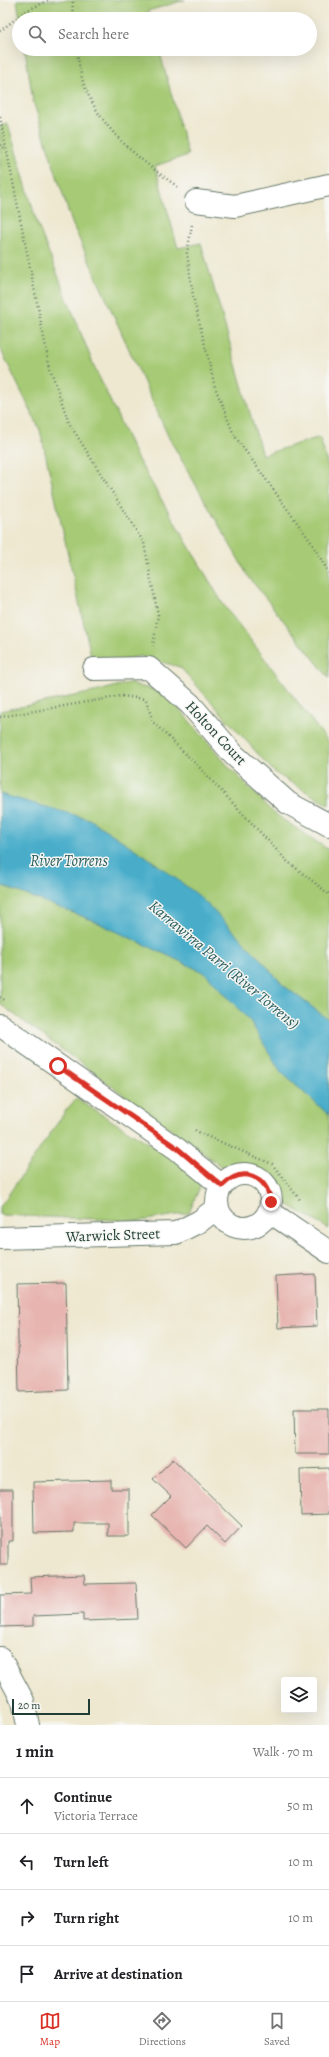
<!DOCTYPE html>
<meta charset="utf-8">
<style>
body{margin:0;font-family:Alegreya,serif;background:#f6f6f6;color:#202124}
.controls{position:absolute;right:12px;bottom:12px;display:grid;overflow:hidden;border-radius:4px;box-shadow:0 4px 16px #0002}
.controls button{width:36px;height:36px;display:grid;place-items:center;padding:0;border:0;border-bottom:1px solid #e0e0e0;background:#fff;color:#202124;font:20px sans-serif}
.scale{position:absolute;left:12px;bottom:10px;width:78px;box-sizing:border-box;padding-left:4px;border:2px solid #1f3d34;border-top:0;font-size:11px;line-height:14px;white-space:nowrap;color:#1f3d34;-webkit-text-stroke:3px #f6f6f2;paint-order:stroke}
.stop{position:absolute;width:12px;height:12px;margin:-9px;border:3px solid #d93025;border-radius:50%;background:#fff}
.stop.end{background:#d93025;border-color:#fff;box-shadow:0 1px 4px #0008}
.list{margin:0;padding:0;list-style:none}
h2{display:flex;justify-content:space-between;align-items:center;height:52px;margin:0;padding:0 16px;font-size:17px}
h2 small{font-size:13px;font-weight:400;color:#757577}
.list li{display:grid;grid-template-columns:26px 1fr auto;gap:12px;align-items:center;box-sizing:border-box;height:56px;padding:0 16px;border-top:1px solid #e0e0e0}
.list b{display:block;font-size:15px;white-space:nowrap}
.list p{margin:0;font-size:13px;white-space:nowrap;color:#757577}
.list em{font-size:13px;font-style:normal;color:#757577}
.icon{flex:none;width:22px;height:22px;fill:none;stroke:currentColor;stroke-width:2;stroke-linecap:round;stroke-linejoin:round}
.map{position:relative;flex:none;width:329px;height:1725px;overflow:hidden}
.search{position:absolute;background:#fff;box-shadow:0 4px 16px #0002;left:12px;right:12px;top:12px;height:44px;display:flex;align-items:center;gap:10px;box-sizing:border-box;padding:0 14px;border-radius:22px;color:#757577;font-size:15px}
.sheet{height:276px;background:#fff}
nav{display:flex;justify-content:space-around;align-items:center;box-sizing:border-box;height:56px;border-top:1px solid #e0e0e0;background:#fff;font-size:11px;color:#757577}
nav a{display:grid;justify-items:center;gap:2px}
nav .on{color:#d93025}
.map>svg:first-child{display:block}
.green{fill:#a6ca74;stroke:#628454}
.water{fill:#4aadca;stroke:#34757f}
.building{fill:#e7b4af}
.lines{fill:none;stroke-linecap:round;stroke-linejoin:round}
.minor-casing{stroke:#67796b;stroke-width:24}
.path{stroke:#67796b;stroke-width:2.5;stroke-dasharray:1 3;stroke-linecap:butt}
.minor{stroke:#fff;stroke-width:22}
.route{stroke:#d93025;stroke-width:5}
.labels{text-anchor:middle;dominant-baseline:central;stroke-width:3;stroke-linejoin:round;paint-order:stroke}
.street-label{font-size:15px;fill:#1f3d34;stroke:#f6f6f2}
.water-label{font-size:16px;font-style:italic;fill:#2c5f61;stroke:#f6f6f2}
</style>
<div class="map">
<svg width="329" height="1725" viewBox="0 0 329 1725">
<rect width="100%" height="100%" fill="#f6f6f2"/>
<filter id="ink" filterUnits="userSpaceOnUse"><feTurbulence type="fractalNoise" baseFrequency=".025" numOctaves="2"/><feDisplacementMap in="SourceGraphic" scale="8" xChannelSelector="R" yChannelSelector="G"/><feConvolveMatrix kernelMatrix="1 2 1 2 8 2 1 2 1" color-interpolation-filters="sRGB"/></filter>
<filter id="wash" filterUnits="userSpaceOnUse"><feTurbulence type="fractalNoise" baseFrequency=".012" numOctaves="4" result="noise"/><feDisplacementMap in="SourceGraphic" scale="16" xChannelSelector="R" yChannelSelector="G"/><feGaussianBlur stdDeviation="0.9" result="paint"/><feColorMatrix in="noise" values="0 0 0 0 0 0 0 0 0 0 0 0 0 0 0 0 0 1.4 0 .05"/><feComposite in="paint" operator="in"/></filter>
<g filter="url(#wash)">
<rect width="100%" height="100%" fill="#eee8d0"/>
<!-- green -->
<path class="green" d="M17,0h168l-37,11 2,8h-130z
M25,49h134l29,106 -33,11 23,82 23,-5 61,212 58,-18 9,33v208l-81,-102 -79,-138 -97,-215 -39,-122z
M8,124l29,99 57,143 43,92 86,146 106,139v62l-54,-32 -95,-106 -41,-11 -45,13 -54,-239 -40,-82v-222z
M128,683l29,8 17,12 55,64 46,47 54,36v379l-49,-29 -12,-19 -11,-12 -14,-4 -21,2 -222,-163v-293l99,-20z
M76,1099l114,69 11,16 -12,29 -49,8 -140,-6v-8l67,-98z"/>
<!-- water -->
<path class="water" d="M0,794l89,25 58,38 51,38 58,59 27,31 46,35v95l-48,-43 -31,-51 -45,-48 -113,-53 -92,-35z"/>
<g id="blocks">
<!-- building -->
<path class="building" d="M315,1274l2,52 -39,2 -2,-52z
M66,1283l2,107 -49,2 -2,-108z
M294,1409h35v45h-34z
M173,1459l69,67 -17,18 -18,-18 -21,22 -34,-33 19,-19 -18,-17z
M329,1468v46l-28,1 -1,-46z
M111,1480v9h18v47h-21v-13h-34v9l-40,1 -1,-51z
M0,1489h13v52h-5v24h-8z
M84,1575l1,9 51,-1 2,36 -55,2v-7l-50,2v10l-33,1v-32l31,-1 -1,-17z"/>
</g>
</g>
<g filter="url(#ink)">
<use href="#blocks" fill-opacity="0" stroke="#67796b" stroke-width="1"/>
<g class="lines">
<defs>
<path id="minor" d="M196,201l39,5 94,-21
M94,669l55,-1 41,36 44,51 54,48 41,22
M0,1025l177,124 45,37
M217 1201a27 27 0 1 1 54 0a27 27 0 1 1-54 0Z
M270,1212l59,40
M0,1238l176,-5 24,-12 18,-14
M0,1658l23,43 5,24"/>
</defs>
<!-- minor casing -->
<use href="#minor" class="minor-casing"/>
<!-- path -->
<path class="path" d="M72,19l1,-19
M0,31l26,-20 23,-11
M76,49c3,12 4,25 8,36 18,46 55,74 94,102
M0,117l50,251 19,55 75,120 14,72 -5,31
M0,145l6,4
M192,225l-5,28 6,43 22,91 19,48 77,107 18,31
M146,700l7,22 46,45 88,94 42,33
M0,717l122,-21 23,3
M0,997l6,4
M195,1130l9,5 68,29 29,37"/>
<!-- minor -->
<use href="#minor" class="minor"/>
</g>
</g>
<g class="lines" filter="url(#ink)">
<!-- route -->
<path class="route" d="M58,1066l119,82 45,38c20,-20 44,-12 49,16"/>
</g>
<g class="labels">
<!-- street labels -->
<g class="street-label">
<text transform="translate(216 733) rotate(47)">Holton Court</text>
<text transform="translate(113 1235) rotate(-2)">Warwick Street</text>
</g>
<!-- water labels -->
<g class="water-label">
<text x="69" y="861">River Torrens</text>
<text transform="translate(224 965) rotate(40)">Karrawirra Parri (River Torrens)</text>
</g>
</g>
</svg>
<div class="controls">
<button><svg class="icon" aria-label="layers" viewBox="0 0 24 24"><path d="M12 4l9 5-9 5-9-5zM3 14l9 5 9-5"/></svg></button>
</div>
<div class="scale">20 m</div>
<div class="stop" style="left:58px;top:1066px"></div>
<div class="stop end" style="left:271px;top:1202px"></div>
<div class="search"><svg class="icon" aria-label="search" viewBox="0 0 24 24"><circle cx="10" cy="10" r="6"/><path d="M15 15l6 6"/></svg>Search here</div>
</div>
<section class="sheet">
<h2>1 min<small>Walk · 70 m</small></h2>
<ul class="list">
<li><svg class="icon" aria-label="ahead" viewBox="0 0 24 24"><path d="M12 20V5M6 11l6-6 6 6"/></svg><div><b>Continue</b><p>Victoria Terrace</p></div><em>50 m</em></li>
<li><svg class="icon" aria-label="left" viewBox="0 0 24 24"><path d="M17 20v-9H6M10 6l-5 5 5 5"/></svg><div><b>Turn left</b></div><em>10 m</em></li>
<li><svg class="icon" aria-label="right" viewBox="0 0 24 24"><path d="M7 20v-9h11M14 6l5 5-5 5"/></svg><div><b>Turn right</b></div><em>10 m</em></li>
<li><svg class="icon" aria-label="arrive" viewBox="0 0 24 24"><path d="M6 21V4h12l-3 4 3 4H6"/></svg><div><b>Arrive at destination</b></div></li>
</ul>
</section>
<nav>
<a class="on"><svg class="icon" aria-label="map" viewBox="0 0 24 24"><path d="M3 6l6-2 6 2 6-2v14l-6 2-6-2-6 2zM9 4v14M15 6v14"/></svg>Map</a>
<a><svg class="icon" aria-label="directions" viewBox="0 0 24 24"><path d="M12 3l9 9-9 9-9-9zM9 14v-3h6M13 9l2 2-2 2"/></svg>Directions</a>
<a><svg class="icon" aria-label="saved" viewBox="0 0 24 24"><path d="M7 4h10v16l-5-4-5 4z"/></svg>Saved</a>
</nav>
